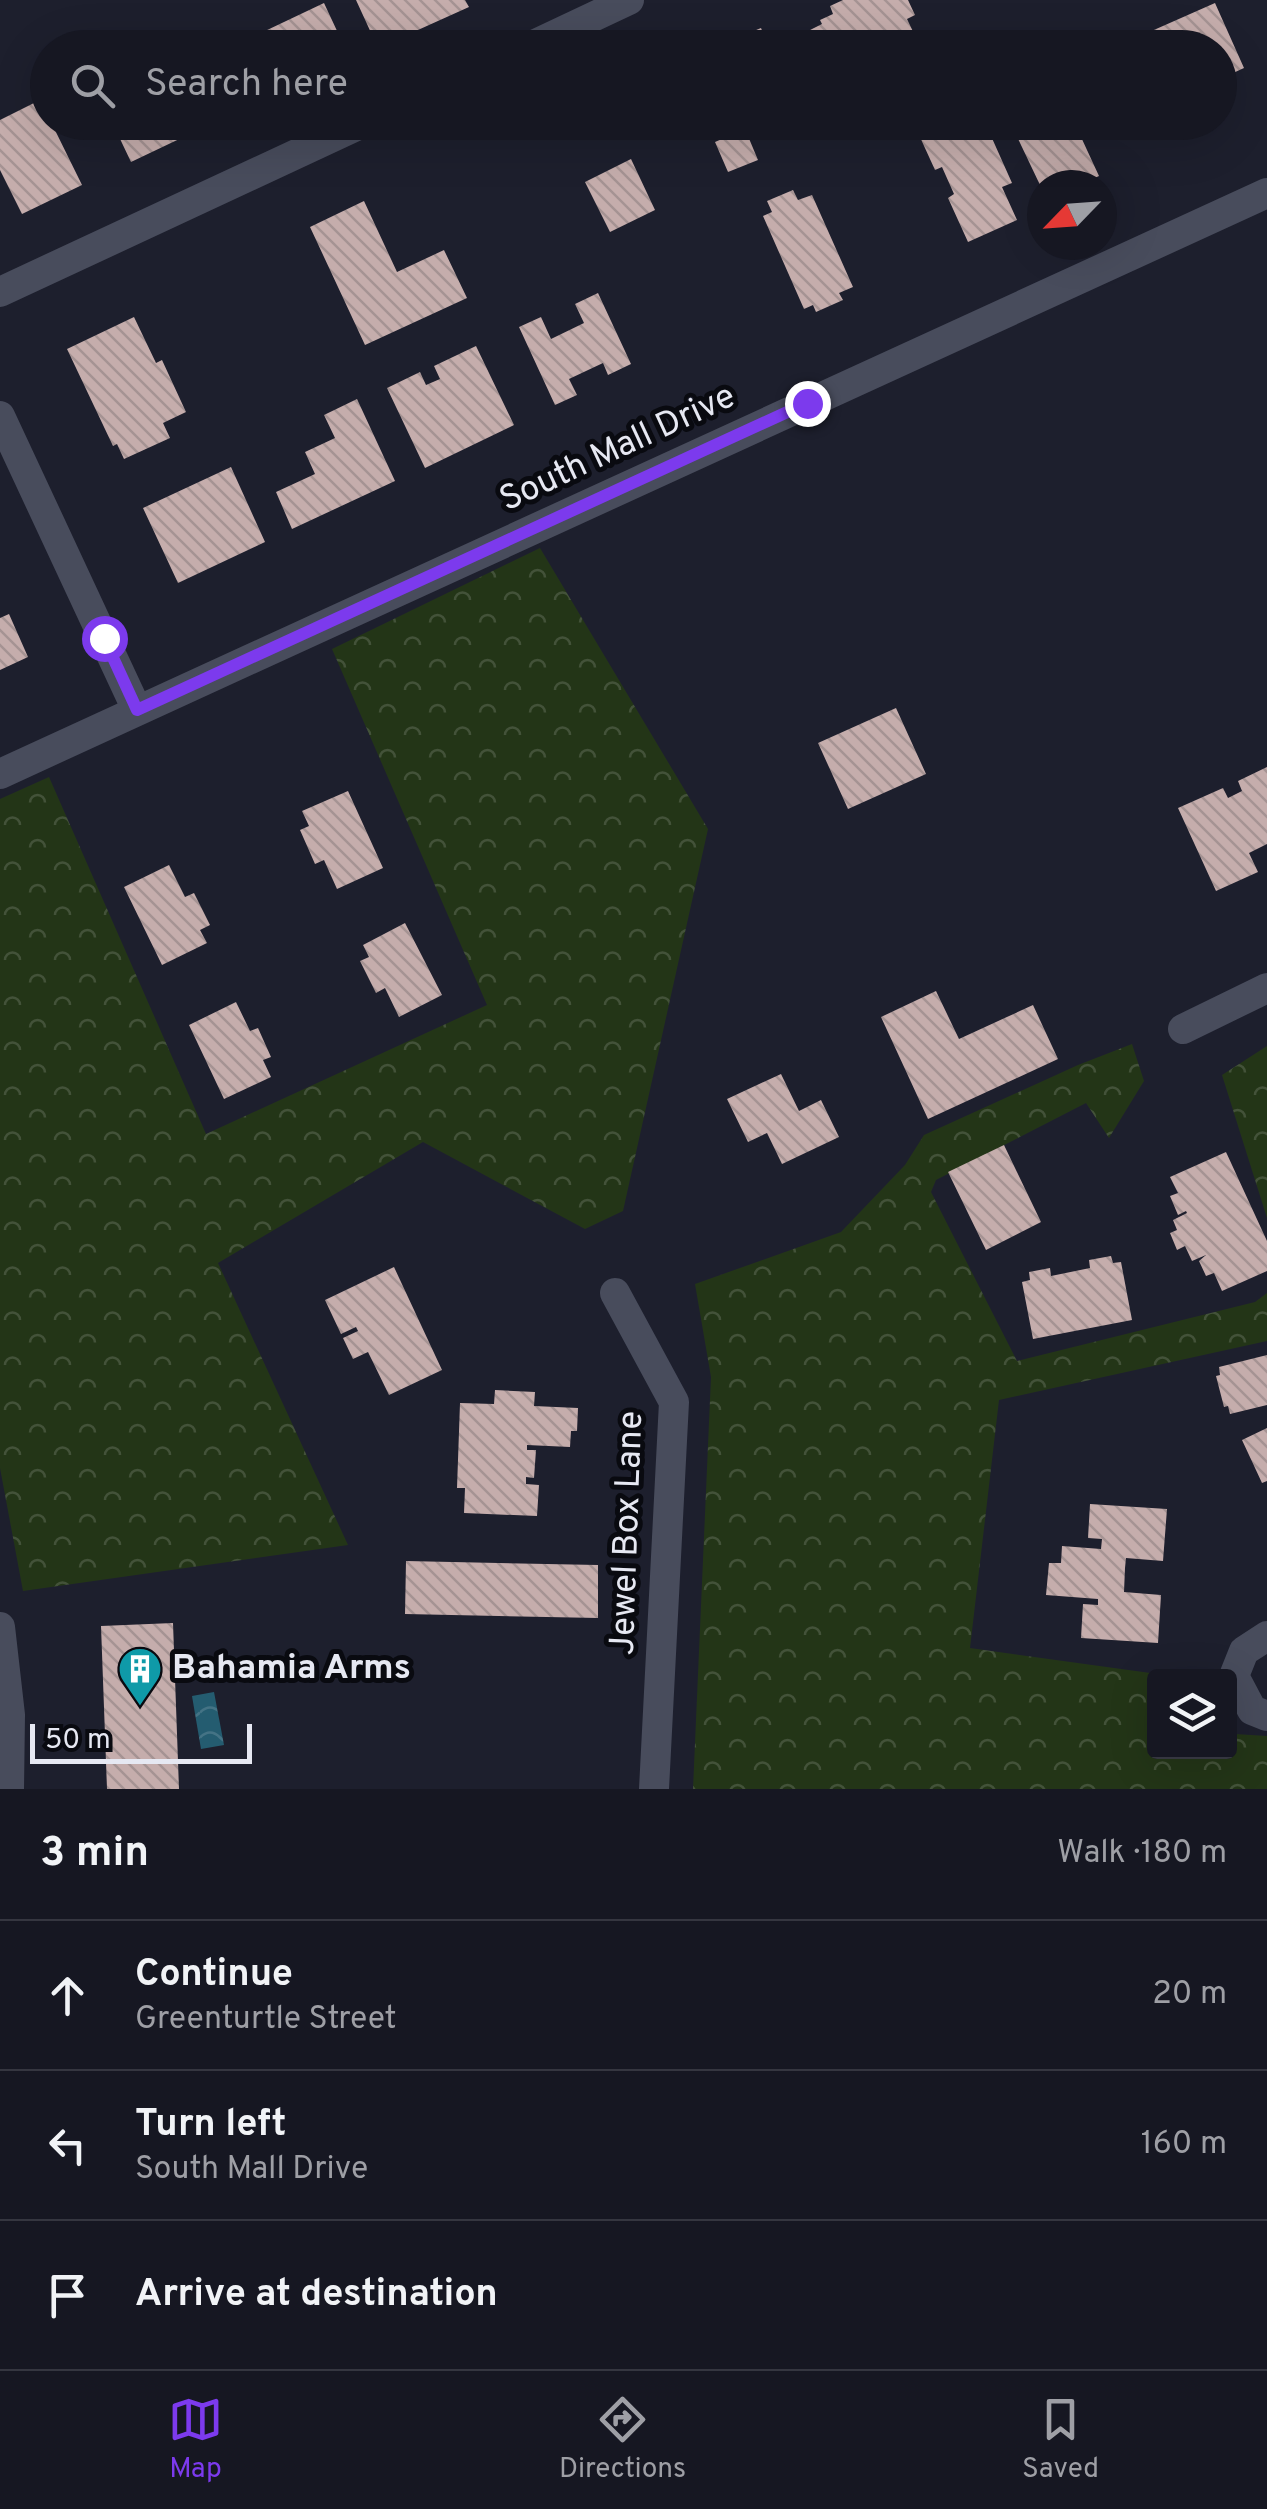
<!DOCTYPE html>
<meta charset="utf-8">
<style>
body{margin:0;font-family:Overpass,sans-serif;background:#1f202a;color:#f1f3f6}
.controls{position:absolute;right:30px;bottom:30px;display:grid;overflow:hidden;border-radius:10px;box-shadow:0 10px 40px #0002}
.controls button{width:90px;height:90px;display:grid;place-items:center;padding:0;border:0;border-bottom:2px solid #353640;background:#161722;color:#f1f3f6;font:50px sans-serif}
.compass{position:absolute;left:1027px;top:170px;width:90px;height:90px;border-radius:50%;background:#161722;box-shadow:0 10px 40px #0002;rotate:245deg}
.scale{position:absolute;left:30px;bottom:25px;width:222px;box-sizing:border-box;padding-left:10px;border:5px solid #e6e8f2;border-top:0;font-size:28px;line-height:35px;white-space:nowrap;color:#e6e8f2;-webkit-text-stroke:8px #090a10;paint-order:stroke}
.stop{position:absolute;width:30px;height:30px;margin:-22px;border:8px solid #7c3aed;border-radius:50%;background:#fff}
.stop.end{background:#7c3aed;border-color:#fff;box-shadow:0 2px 10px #0008}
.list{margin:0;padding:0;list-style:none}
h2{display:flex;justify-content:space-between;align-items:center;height:130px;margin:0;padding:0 40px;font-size:42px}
h2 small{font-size:32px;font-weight:400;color:#9e9fa5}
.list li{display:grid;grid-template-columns:65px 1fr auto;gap:30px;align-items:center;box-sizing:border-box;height:150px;padding:0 40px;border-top:2px solid #353640}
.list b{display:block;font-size:38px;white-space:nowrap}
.list p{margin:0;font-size:32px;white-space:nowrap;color:#9e9fa5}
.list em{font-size:32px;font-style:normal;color:#9e9fa5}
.icon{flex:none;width:55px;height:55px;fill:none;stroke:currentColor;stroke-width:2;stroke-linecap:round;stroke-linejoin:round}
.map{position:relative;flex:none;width:1267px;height:1789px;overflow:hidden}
.search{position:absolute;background:#161722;box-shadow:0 10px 40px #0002;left:30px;right:30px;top:30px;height:110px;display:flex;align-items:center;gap:25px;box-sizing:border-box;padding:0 35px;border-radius:55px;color:#9e9fa5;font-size:38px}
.sheet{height:580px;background:#161722}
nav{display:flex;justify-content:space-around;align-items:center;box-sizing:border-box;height:140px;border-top:2px solid #353640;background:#161722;font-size:28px;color:#9e9fa5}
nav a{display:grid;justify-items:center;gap:5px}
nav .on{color:#7c3aed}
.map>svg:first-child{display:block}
.forest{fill:url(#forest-crowns)}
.water{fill:url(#water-waves)}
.building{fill:url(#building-back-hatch)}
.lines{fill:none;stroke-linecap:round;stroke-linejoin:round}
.minor{stroke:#484c5c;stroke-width:30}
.tertiary{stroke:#484c5c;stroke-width:30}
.route{stroke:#7c3aed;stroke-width:12}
.labels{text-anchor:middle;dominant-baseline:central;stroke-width:10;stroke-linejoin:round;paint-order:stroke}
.street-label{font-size:35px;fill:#e6e8f2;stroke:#090a10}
.poi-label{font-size:35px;font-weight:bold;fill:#e6e8f2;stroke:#090a10;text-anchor:start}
</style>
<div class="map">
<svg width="1267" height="1789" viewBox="0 0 1267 1789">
<defs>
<pattern id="forest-crowns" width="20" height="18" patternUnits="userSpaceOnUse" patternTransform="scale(2.5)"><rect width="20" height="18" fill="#233517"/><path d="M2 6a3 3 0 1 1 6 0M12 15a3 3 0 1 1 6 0" fill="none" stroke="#435239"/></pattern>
<pattern id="water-waves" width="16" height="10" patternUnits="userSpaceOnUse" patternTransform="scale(2.5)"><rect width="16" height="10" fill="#245c70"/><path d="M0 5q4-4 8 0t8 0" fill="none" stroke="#447385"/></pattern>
<pattern id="building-back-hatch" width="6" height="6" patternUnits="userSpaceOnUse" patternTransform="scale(2.5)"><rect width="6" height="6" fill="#c5adac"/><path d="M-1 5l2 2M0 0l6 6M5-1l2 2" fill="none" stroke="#a59393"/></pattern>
</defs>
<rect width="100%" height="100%" fill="#1d1f2d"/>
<!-- forest -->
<path class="forest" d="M540,548l168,281 -85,382 -38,18 -162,-87 -205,121 130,282 -325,46 -23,-123v-669l49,-22 157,357 281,-129 -155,-356z
M1132,1044l12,37 -35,57 -23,-35 -150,77 -5,12 86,169 238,-59 12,-9v48l-268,59 -29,248 202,28h-18v76h76v-26l5,8 32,2v53h-574l18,-412 -16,-93 146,-52 64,-67 19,-30 154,-70z
M1267,1046v172l-45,-143z"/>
<!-- water -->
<path class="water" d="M214,1692l10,53 -23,4 -9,-53z"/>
<!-- building -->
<path class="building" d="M356,0h109l4,7 -91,41z
M843,0h65l7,15 -8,4 13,27 -4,2h-98l-8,-18 12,-6 -2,-4 13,-6 -3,-8z
M324,3l21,45h-116z
M1215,3l29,65 -24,11v-31h-77l-5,-11z
M761,28l8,20h-54v-1z
M40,100l8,15v7h3l31,63 -60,29 -22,-44v-50z
M112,122h103l-84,40z
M917,122h56l5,10 9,-5 25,56 -10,4 15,33 -49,22 -20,-44 6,-4 -12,-27 -7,3 -21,-46z
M1010,122h59l2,4 4,-2 24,52 -20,9h-39z
M745,129l13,31 -30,12 -13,-30z
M631,159l24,51 -45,22 -25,-50z
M793,190l5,10 14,-5 41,92 -14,6 4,7 -27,12 -3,-7 -9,4 -41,-93 9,-4 -5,-11z
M364,201l33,71 47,-22 23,48 -102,47 -55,-118z
M598,293l33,71 -23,11 -5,-12 -34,16 8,16 -22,10 -36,-78 22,-10 10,22 33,-16 -9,-19z
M134,317l22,46 6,-3 24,52 -23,11 7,15 -46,21 -7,-15 -4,2 -46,-97z
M476,346l38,79 -89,43 -38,-80 33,-16 6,13 14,-6 -6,-13z
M357,399l38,82 -103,48 -16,-37 39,-18 -10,-22 30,-14 -11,-23z
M231,467l34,75 -87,41 -35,-75z
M9,614l19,43 -28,13v-52z
M896,708l30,66 -78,35 -30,-66z
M1267,767v77l-18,9 9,19 -42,19 -38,-83 45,-20 5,10 14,-7 -4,-10z
M348,791l35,77 -46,21 -13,-29 -9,4 -15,-34 9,-4 -7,-15z
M169,865l16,32 9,-4 16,32 -10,5 7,13 -45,22 -38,-78z
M405,923l37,72 -43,22 -14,-29 -9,5 -16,-32 9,-4 -6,-12z
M936,991l23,48 74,-34 25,54 -130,60 -47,-102z
M236,1002l14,29 8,-3 13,29 -8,3 8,17 -47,22 -35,-74z
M781,1074l18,37 22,-11 18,37 -57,27 -15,-31 -19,9 -21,-43z
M1004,1145l37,77 -55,28 -38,-78z
M1226,1152l41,89v30l-45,20 -8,-18 -8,3 -7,-15 7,-6 -14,6 -7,-15 -8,4 -7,-17 7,-3 -4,-10 14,-7 -1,-2 -8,4 -8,-19 8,-3 -8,-16z
M1111,1256l2,7 8,-1 11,58 -99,19 -11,-57 8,-2 -1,-8 21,-4 1,8 39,-8 -1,-8z
M394,1267l48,103 -53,25 -21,-43 -15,7 -10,-21 15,-7 -2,-4 -15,7 -16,-34z
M1267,1355v50l-37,9 -2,-8 -4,1 -8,-31 4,-1 -1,-8z
M495,1390l40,2 -1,14 44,2 -1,23h-6l-1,16 -43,-2v5h9l-2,28 -8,-1v7l13,1 -2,31 -73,-3 1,-25h-8l3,-85 34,1z
M1267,1428v53l-5,2 -20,-43z
M1090,1504l77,5 -4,52 -37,-3 -1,10 -1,24 37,3 -3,48 -77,-5 2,-34 15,1v-6l-52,-4 3,-32h12l1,-17 39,3 1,-10 -14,-1z
M406,1561l192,4v53l-193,-4z
M173,1623l6,166h-72l-6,-163z"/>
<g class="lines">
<!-- minor -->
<path class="minor" d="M527,48l102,-48
M0,292l365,-170
M0,416l137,294
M1183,1029l84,-41
M615,1293l59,109 -20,387
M0,1627l10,88 -1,74
M1267,1636l-23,15 -10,25 18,34 15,6"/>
<!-- tertiary -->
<path class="tertiary" d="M0,774l1267,-581"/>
</g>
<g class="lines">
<!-- route -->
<path class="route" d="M104,638l33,72 670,-307"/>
</g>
<!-- icons -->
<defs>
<symbol id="building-pin" viewBox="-11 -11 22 30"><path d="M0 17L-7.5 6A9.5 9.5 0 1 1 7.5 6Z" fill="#0f9aa8" stroke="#090a10"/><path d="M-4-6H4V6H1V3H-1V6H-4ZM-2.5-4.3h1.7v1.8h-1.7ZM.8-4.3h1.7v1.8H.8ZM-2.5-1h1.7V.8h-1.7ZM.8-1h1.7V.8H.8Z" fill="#fff"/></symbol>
</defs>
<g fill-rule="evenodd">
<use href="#building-pin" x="115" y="1644" width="50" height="68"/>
</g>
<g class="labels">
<!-- street labels -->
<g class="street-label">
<text transform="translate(618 449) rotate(-25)">South Mall Drive</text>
<text transform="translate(628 1533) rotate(-88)">Jewel Box Lane</text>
</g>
<!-- poi labels -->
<g class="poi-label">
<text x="172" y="1669">Bahamia Arms</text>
</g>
</g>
</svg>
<div class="controls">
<button><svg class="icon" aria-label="layers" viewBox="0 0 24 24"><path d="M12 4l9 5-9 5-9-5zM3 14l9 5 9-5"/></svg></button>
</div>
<svg class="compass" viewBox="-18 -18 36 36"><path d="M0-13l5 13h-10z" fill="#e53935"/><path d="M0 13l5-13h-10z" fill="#9e9fa5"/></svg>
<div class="scale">50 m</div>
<div class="stop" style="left:104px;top:638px"></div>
<div class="stop end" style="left:807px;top:403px"></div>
<div class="search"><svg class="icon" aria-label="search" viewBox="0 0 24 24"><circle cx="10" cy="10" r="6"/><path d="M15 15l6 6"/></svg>Search here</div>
</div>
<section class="sheet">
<h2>3 min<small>Walk · 180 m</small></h2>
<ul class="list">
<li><svg class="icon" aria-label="ahead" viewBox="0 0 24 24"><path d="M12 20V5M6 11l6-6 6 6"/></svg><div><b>Continue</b><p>Greenturtle Street</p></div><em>20 m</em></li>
<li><svg class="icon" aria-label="left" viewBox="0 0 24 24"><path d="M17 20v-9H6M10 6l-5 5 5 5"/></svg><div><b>Turn left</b><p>South Mall Drive</p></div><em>160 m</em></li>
<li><svg class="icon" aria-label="arrive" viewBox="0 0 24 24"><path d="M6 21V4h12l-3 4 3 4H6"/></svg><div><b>Arrive at destination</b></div></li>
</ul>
</section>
<nav>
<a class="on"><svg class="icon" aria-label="map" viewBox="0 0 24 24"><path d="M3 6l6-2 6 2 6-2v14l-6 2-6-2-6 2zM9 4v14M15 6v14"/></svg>Map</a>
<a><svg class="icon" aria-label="directions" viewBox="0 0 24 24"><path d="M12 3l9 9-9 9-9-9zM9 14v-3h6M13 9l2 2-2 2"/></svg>Directions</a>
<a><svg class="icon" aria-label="saved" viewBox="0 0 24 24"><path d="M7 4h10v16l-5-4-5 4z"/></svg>Saved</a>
</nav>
